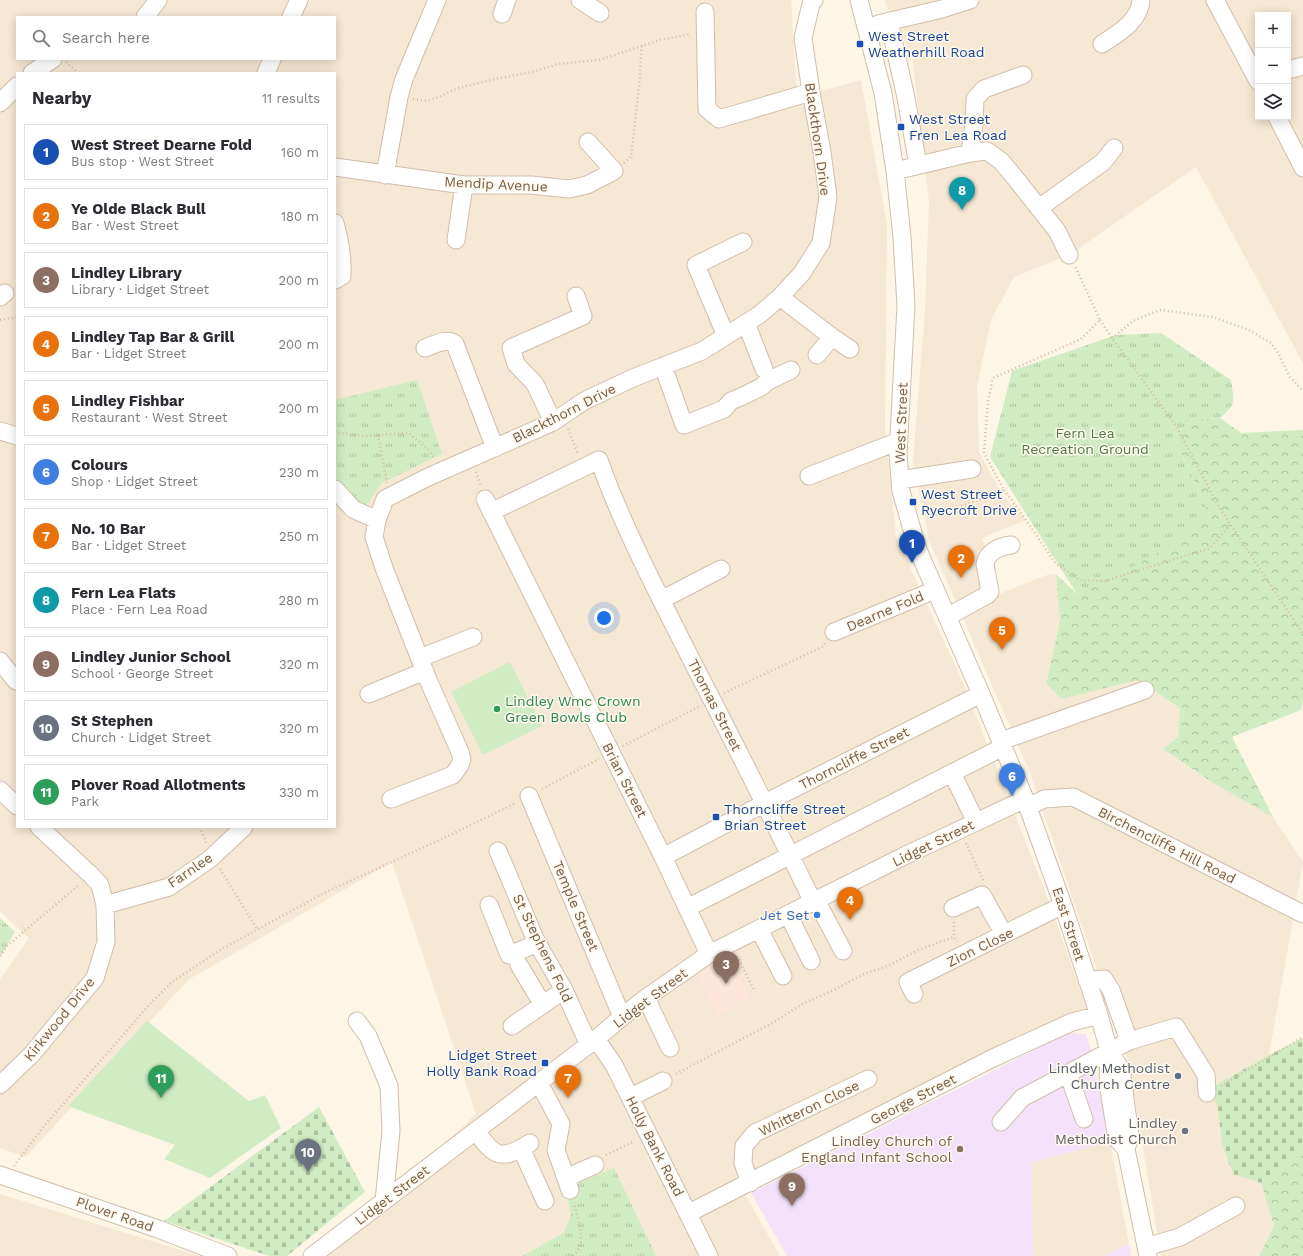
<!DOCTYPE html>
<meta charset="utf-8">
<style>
body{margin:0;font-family:"Work Sans",sans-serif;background:#f2f2f3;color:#2b2b33}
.controls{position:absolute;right:12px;top:12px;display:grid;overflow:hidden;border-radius:0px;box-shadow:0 2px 10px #0003}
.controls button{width:36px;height:36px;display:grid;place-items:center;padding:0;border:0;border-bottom:1px solid #e1e1e2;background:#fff;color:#2b2b33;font:20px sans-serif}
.you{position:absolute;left:604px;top:618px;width:14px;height:14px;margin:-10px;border:3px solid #fff;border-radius:50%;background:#1a73e8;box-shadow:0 0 0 6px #1a73e833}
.badge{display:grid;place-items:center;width:26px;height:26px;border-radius:50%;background:#824d3c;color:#fff;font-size:13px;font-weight:700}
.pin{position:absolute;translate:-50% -33px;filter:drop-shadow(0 1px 2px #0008)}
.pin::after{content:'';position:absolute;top:21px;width:14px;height:12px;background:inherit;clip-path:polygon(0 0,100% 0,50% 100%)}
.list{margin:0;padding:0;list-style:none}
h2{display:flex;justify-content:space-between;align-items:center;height:52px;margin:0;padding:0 16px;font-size:17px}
h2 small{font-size:13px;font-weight:400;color:#7c7c81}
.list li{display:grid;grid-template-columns:26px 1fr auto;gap:12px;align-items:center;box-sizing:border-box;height:56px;margin:0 8px 8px;padding:0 8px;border:1px solid #e1e1e2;border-radius:0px}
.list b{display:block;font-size:15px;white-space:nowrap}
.list p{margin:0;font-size:13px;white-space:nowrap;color:#7c7c81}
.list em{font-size:13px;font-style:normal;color:#7c7c81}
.icon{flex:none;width:22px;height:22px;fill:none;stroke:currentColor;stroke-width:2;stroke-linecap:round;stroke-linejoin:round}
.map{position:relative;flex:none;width:1303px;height:1256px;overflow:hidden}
.search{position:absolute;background:#fff;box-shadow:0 2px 10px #0003;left:16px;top:16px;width:320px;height:44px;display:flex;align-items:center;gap:10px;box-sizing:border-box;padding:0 14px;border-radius:0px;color:#7c7c81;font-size:15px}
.panel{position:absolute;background:#fff;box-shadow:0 2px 10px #0003;left:16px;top:72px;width:320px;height:756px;border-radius:0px}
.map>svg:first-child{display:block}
.residential{fill:#f5e8d4;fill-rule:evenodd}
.commercial{fill:#fee7d9}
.education{fill:#f3e2fa}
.green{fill:#d1ecc3}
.forest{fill:url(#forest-crowns)}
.cemetery{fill:url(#cemetery-stones)}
.park{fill:url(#park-tufts)}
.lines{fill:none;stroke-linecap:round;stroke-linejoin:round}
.minor-casing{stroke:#d0beab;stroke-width:19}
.path{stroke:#d9ba9f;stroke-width:2.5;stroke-dasharray:1 3;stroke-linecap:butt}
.minor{stroke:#fff;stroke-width:17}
.transit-dot{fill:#1a4fb4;stroke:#fff9ed;stroke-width:1.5}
.leisure-dot{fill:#2e9e5b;stroke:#fff9ed;stroke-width:1.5}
.shop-dot{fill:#3f7fe0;stroke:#fff9ed;stroke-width:1.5}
.service-dot{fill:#5c6f8a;stroke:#fff9ed;stroke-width:1.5}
.worship-dot{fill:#6b7280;stroke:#fff9ed;stroke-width:1.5}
.education-dot{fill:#8d6e63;stroke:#fff9ed;stroke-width:1.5}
.labels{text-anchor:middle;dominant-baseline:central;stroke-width:3;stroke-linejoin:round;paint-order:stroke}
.transit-label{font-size:14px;fill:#164399;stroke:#fff9ed;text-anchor:start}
.street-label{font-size:14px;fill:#785d49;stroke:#fff9ed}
.park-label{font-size:14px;fill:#4e7e41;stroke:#fff9ed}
.leisure-label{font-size:14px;fill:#27864d;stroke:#fff9ed;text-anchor:start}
.shop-label{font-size:14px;fill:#366cbe;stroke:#fff9ed;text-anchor:end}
.service-label{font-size:14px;fill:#4e5e75;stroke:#fff9ed;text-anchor:end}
.worship-label{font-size:14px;fill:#5b616d;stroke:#fff9ed;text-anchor:end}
.education-label{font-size:14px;fill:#785e54;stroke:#fff9ed;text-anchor:end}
</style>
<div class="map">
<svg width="1303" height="1256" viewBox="0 0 1303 1256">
<defs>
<pattern id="forest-crowns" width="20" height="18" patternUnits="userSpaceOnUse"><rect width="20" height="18" fill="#d1ecc3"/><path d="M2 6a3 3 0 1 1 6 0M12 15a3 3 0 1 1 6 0" fill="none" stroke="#aec2a0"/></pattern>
<pattern id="cemetery-stones" width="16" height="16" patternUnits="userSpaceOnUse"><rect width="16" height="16" fill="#d1ecc3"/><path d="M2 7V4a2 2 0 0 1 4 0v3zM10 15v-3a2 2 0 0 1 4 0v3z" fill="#aec2a0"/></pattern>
<pattern id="park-tufts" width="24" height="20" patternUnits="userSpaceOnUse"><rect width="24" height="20" fill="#d1ecc3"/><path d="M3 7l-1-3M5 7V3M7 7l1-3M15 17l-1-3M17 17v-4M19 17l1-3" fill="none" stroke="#aec2a0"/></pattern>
</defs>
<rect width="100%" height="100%" fill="#fdf6e6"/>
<!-- residential -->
<path class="residential" d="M0,0h791l6,98 64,-18 26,145 -2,204 11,108 66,143 86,219 40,112 -350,171 42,74h-124l-43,-88 -42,48 -8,17 -41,23h-202l64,-55 92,-87 -84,-252 -204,118 -162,177 -26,-9v-168l29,-42 -29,-27zM17,17h318v42h-318zM17,73h318v754h-318z
M884,0h419v363l-107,-196 -127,88 -55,22 -23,43 -14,66 2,66 24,44 23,24 -44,18 9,23 -15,6 13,31 58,-23 9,-1 4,47 -14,63 16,15 75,-19 43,28 -2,29 -14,13 52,35 57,32 30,45 -34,193 -59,33 8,20 4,36 11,30 28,9 13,43 -15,30h-98l-32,-192 -99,-291 -101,-233 -16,-79 12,-150 4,-109 -17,-146zM1258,15h30v102h-30z
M1110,1142l19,102 -25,12h-71l-1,-94z
M0,1194l200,62h-200z"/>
<!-- commercial -->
<path class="commercial" d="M729,957l21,40 -33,18 -22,-40z"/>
<!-- education -->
<path class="education" d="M1068,1033l18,1 4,13 20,95 -78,20 1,94h-246l-36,-63z
M1129,1244l2,12h-27z"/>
<!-- green -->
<path class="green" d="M510,662l32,64 -59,29 -32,-63z
M147,1021l102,80 16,-6 16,33 -71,50 -46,-19 11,-14 -107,-39z"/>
<!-- forest -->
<path class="forest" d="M1220,418l21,15 62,-3v270l-2,10 -69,27 41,80 -57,-32 -53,-36 15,-12 2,-29 -43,-28 -75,19 -16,-15 14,-63 -4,-47 21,20 134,-76 -38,-83 22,-16z
M1303,1150v106h-44l15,-30 -13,-43z"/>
<!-- cemetery -->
<path class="cemetery" d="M1303,1038v112l-42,33 -28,-9 -11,-30 -4,-36 -8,-20 59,-33z
M319,1107l46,85 -78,64h-18l-105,-35z"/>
<!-- park -->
<path class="park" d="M1161,333l70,47c3,22 6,23 -11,38l-25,1 -22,16 38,83 -62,40 -72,36 -87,-137 22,-86 104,-36z
M417,380l25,74 -60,29 -15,21 -16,-5 -12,-11 -4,-16v-72z
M0,918l15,14 -15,25z
M614,1168l42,88h-134l41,-23 8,-17 -5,-27z"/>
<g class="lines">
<defs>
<path id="minor" d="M580,0l20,13
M859,0l24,93 12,78 7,66 4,69 -8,148 3,37 17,59 63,144 44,105 38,106 36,110 10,36 -1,33 9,55 9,10
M1215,0l43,81
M705,12l2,97 12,10 92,-27
M502,14l5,-14
M145,17l13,-17
M291,17l8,-17
M889,21l17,77 12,67
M878,24l64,-15 28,-9
M1102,44c15,-10 38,-23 39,-44
M1288,70l15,-4
M32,73l21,-14
M266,73l6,-14
M0,103l17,-17
M1277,117l26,51
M970,153l4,-29 1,-25 9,-10 39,-14
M335,167l129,18h67l38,4 18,-4 27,-14 -26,-29
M895,171l75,-18 17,-2 14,10 15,18 41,52 12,24
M385,175l14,-78 5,-18 33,-79
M1039,208l64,-46 11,-14
M335,223c5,18 8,34 7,53l-7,4
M456,240l8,-55
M0,297l5,-4
M780,297l52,40 18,12
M746,323l18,46
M726,336l-30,-71 47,-23
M425,348c9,-3 22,-11 30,-4l40,104
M817,355l15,-18
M663,366l21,59 40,-16 7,-8 12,-5 18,-9 7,-6 23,-11
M553,422l-18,-38 -19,-20 -5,-16 72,-32 -7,-20
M0,431l17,5
M809,476l90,-35
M900,480l72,-11
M335,489l18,20 24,11
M485,499l178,358 46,97
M491,512l108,-52c25,70 61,137 94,203 41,79 81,159 120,239
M661,600l60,-31
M947,617l40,-22 3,-3 -5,-28c2,-12 15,-18 26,-19
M834,632l101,-42
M420,658l53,-21
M0,661l16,20
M369,694l56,-23
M1001,741l144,-51
M952,773l24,49
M0,790l17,16
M529,796l93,221
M391,799l62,-24 7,-10 2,-6 -2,-7 -31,-70 -45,-114 -10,-31 3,-17 8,-21 41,-21 127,-56 31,-21 49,-23 69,-27 57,-36 21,-18 22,-24 19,-30 7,-46 -6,-45 -11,-60 -8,-54 8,-34 3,-4
M1028,807l16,-8 29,-2 230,117
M498,851l38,90 28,49 25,55
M663,857l102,-54 216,-109
M816,900l27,51
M105,905l64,-18 41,-28 34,-32
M489,905l20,50 29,-12
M687,908l316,-161
M953,908l29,-13 22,39
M788,914l23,47
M759,929l24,47
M519,965l24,40
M914,994l-6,-12 155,-77
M646,998l24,50
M357,1021l11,15 21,50 2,45 -7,70
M512,1026l52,-36
M596,1039l18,26 95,191
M1129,1041l47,-14 30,48 1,18
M1109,1051l12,18 9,67 -4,13 22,107
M1068,1073l16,46
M539,1083l22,41 -5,26 14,40
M0,1085l32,-31 63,-76 11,-36 -1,-37 -5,-20 -9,-10 -52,-48
M631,1097l32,-16
M1001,1122l21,-24 107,-57 -18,-51 -7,-11 -17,1
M476,1131c19,27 25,30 54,12
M521,1148l24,53
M0,1175l158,54 70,27
M566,1178l29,-13
M750,1183l-7,-20 1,-17 11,-13 113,-54
M689,1213l302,-154 81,-37 27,-7
M1146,1247l34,-10 56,-31
M312,1256l284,-217 26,-22 24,-19 63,-44 193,-97 123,-58"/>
</defs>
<!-- minor casing -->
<use href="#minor" class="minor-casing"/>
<!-- path -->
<path class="path" d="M66,62l13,11
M413,99l14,2 9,-3 22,-10 33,-8 45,-9 22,-7 41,-4 61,-20 31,-6
M624,163l7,-6 8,-70 3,-42
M0,320l17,-3
M1100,320l12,18 64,88 43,81 84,127
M1112,338l21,-17 19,-8 9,-3 52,7 36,13 22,13 7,10 12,24 13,14
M568,429l10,25
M335,431l3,2 26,3 45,-3 20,17 5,8
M378,435l9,48
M476,472l5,14
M1004,490l15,20 37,54 24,16 25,1 105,-33 21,-24
M922,515l43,-10 39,-15 -20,-37 4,-52 5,-23 88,-39 19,-19 -25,-54
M724,693l98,-46 4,-5
M623,746l77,-40
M542,789l57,-30
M200,827l6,16
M966,843l18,39
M220,869l37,60
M954,922v15
M0,956l7,-10 73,-62
M737,956l18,36
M676,1074l100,-53 26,-17 32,-14 30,-16 26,-9 28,-15 36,-13 3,5
M1221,1086l82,-49
M606,1155l29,-14
M14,1166l30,-40 105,-121 23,-23 48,-32 106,-58 120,-55 70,-34
M573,1256c15,-13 5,-35 1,-52"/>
<!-- minor -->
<use href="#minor" class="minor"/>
</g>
<!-- markers -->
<g class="transit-dot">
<rect x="856" y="40" width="8" height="8" rx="2"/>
<rect x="897" y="123" width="8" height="8" rx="2"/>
<rect x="909" y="498" width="8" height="8" rx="2"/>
<rect x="712" y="813" width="8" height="8" rx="2"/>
<rect x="541" y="1059" width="8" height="8" rx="2"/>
</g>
<circle class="leisure-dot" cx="497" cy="709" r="4"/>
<circle class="shop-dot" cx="817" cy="915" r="4"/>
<circle class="service-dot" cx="1178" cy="1076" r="4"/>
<circle class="worship-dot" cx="1185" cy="1131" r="4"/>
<circle class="education-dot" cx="960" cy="1149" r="4"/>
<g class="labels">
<!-- transit labels -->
<g class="transit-label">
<text x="868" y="36">West Street<tspan x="868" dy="16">Weatherhill Road</tspan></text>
<text x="909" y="119">West Street<tspan x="909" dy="16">Fren Lea Road</tspan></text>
<text x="921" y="494">West Street<tspan x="921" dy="16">Ryecroft Drive</tspan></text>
<text x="724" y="809">Thorncliffe Street<tspan x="724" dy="16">Brian Street</tspan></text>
<text x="537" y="1055" text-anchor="end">Lidget Street<tspan x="537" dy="16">Holly Bank Road</tspan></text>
</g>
<!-- street labels -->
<g class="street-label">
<text transform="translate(818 139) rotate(82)">Blackthorn Drive</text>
<text transform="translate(496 184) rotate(3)">Mendip Avenue</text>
<text transform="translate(564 413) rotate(-27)">Blackthorn Drive</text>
<text transform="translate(901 423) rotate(-88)">West Street</text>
<text transform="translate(885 611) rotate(-23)">Dearne Fold</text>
<text transform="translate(715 705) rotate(63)">Thomas Street</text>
<text transform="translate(854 758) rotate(-27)">Thorncliffe Street</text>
<text transform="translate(625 780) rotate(63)">Brian Street</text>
<text transform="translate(933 843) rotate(-26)">Lidget Street</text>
<text transform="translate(1167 845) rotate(27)">Birchencliffe Hill Road</text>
<text transform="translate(190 870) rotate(-34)">Farnlee</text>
<text transform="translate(576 906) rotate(67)">Temple Street</text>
<text transform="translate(1069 924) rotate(72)">East Street</text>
<text transform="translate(980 947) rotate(-26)">Zion Close</text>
<text transform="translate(543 948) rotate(64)">St Stephens Fold</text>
<text transform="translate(650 998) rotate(-37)">Lidget Street</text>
<text transform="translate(59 1019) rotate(-51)">Kirkwood Drive</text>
<text transform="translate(913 1099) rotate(-27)">George Street</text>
<text transform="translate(809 1108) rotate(-26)">Whitteron Close</text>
<text transform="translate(655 1146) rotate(63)">Holly Bank Road</text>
<text transform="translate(392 1195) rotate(-37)">Lidget Street</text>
<text transform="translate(115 1214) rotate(19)">Plover Road</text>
</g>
<!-- park labels -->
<g class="park-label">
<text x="1085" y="433">Fern Lea<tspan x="1085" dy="16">Recreation Ground</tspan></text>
</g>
<!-- leisure labels -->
<g class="leisure-label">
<text x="505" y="701">Lindley Wmc Crown<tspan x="505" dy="16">Green Bowls Club</tspan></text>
</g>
<!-- shop labels -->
<g class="shop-label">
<text x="809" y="915">Jet Set</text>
</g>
<!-- service labels -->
<g class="service-label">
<text x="1170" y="1068">Lindley Methodist<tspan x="1170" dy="16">Church Centre</tspan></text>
</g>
<!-- worship labels -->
<g class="worship-label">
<text x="1177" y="1123">Lindley<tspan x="1177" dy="16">Methodist Church</tspan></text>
</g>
<!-- education labels -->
<g class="education-label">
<text x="952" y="1141">Lindley Church of<tspan x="952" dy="16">England Infant School</tspan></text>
</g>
</g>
</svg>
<div class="controls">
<button>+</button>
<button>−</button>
<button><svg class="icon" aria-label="layers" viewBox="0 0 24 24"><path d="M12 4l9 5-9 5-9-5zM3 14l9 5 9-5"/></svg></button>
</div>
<div class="you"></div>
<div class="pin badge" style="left:912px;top:563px;background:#1a4fb4">1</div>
<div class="pin badge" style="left:961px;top:578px;background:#e8710a">2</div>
<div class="pin badge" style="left:726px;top:984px;background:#8d6e63">3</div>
<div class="pin badge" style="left:850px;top:920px;background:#e8710a">4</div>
<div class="pin badge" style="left:1002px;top:650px;background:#e8710a">5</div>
<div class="pin badge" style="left:1012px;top:796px;background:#3f7fe0">6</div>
<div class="pin badge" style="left:568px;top:1098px;background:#e8710a">7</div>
<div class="pin badge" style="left:962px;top:210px;background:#0f9aa8">8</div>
<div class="pin badge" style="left:792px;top:1206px;background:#8d6e63">9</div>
<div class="pin badge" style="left:308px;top:1172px;background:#6b7280">10</div>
<div class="pin badge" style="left:161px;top:1098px;background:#2e9e5b">11</div>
<div class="search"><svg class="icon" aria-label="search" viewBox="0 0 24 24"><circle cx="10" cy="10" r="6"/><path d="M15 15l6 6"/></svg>Search here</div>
<section class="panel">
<h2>Nearby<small>11 results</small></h2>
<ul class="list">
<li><span class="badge" style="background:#1a4fb4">1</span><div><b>West Street Dearne Fold</b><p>Bus stop · West Street</p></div><em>160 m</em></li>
<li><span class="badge" style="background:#e8710a">2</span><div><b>Ye Olde Black Bull</b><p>Bar · West Street</p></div><em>180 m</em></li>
<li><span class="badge" style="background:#8d6e63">3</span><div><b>Lindley Library</b><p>Library · Lidget Street</p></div><em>200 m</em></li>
<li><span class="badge" style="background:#e8710a">4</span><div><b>Lindley Tap Bar &amp; Grill</b><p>Bar · Lidget Street</p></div><em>200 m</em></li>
<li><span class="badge" style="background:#e8710a">5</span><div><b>Lindley Fishbar</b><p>Restaurant · West Street</p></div><em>200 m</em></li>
<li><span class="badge" style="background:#3f7fe0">6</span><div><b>Colours</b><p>Shop · Lidget Street</p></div><em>230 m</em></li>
<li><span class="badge" style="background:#e8710a">7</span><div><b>No. 10 Bar</b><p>Bar · Lidget Street</p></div><em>250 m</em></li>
<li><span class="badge" style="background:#0f9aa8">8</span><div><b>Fern Lea Flats</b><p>Place · Fern Lea Road</p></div><em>280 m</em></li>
<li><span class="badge" style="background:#8d6e63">9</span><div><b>Lindley Junior School</b><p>School · George Street</p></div><em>320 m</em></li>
<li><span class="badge" style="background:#6b7280">10</span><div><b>St Stephen</b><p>Church · Lidget Street</p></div><em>320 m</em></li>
<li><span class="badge" style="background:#2e9e5b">11</span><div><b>Plover Road Allotments</b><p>Park</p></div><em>330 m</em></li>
</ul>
</section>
</div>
